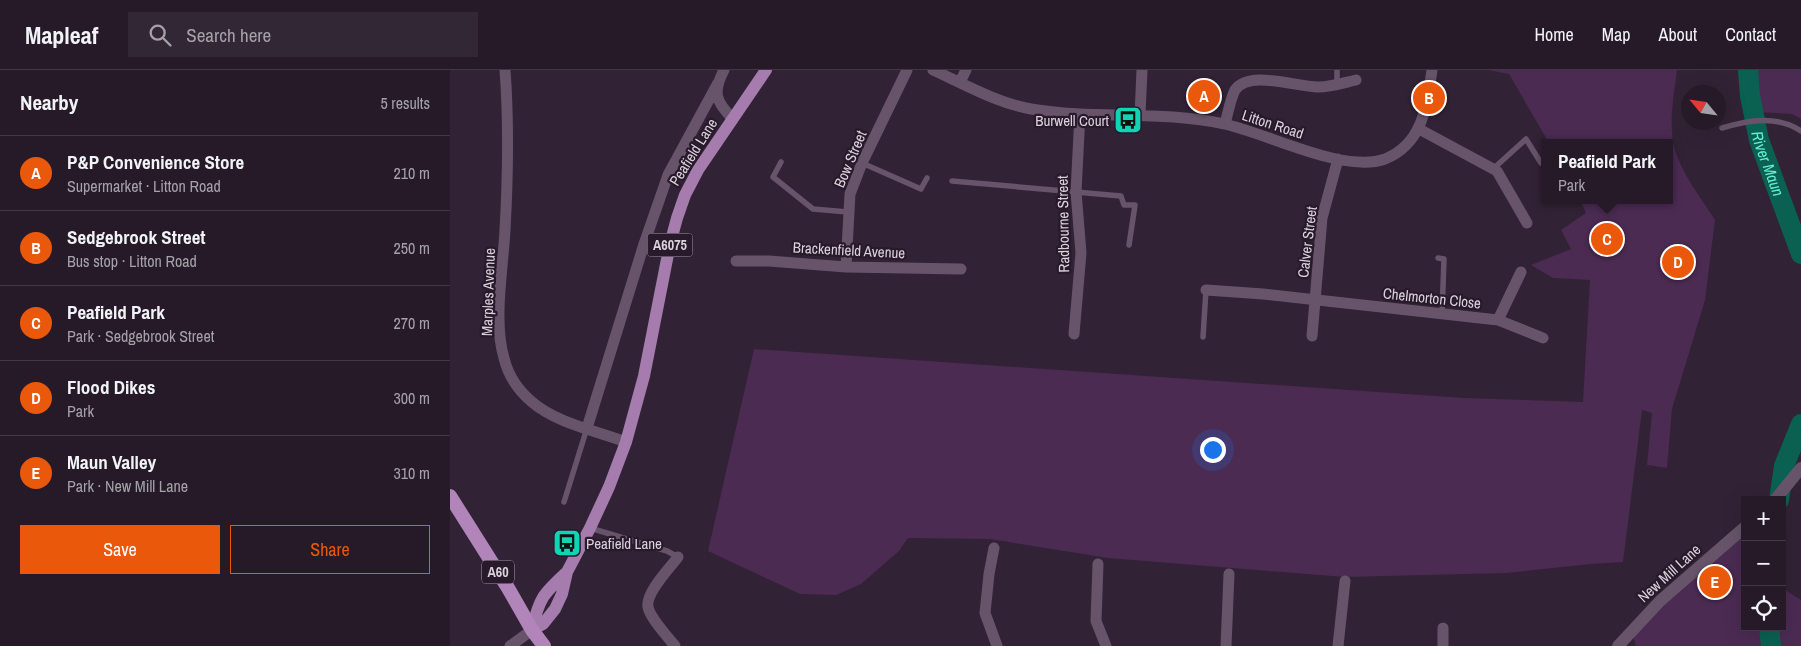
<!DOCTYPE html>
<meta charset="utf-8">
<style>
body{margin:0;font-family:"Archivo Narrow",sans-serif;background:#322734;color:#f1f3f6}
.controls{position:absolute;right:15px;bottom:15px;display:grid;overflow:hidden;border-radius:0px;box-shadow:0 5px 20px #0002}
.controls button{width:45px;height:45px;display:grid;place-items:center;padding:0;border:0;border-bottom:1px solid #423845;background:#261a28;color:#f1f3f6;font:25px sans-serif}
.compass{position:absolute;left:1231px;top:15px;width:45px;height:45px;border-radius:50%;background:#261a28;box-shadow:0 5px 20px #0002;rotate:299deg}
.you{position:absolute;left:762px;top:379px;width:18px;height:18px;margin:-12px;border:4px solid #fff;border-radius:50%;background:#1a73e8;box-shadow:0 0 0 8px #1a73e833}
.badge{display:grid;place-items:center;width:32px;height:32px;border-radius:50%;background:#ea580c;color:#fff;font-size:16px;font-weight:700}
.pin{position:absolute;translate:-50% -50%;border:2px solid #fff;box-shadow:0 1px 5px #0006}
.popup{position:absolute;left:1091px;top:69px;width:132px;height:65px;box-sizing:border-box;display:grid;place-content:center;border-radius:0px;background:#261a28;filter:drop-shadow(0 1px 4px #0005);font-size:16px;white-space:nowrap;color:#a4a1a8}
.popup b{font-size:19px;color:#f1f3f6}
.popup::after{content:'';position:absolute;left:50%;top:100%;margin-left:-10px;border:10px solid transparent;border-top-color:#261a28}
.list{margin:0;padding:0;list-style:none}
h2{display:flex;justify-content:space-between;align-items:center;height:65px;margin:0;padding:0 20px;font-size:21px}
h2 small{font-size:16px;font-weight:400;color:#a4a1a8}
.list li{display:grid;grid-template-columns:32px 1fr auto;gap:15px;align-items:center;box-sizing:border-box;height:75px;padding:0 20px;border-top:1px solid #423845}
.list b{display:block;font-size:19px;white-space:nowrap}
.list p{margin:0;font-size:16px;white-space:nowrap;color:#a4a1a8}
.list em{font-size:16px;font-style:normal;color:#a4a1a8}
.actions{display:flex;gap:10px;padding:15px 20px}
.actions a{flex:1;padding:11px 0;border:1px solid #ea580c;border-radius:0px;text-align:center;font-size:18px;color:#ea580c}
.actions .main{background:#ea580c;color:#fff}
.icon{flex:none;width:28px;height:28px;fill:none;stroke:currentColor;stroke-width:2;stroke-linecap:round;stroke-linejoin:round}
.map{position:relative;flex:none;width:1351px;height:576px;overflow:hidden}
header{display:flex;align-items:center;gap:30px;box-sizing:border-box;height:70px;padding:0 25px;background:#261a28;border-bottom:1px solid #423845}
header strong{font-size:24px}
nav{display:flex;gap:28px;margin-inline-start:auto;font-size:18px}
.search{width:350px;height:45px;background:#322734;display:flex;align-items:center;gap:12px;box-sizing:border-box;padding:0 18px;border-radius:0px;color:#a4a1a8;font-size:19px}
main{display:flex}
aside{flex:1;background:#261a28}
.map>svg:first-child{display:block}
.green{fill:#4b2b52}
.shadow{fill:#0007}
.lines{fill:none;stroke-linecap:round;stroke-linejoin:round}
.river{stroke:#0a6152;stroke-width:20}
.building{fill:#683c71}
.service{stroke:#67546b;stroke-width:5.5}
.minor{stroke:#67546b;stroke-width:11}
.tertiary{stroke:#67546b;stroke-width:12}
.primary{stroke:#a57cad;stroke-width:12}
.trunk{stroke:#b184ba;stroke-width:14}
.labels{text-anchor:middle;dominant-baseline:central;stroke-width:4.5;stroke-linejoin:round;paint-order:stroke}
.shield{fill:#28192b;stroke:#a59aa8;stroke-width:1}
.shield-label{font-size:14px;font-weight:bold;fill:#dbd1dd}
.poi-label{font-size:15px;fill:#dbd1dd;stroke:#28192b;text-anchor:end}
.street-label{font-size:15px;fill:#dbd1dd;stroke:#28192b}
.water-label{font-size:16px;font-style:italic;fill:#63efd1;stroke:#28192b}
</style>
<header>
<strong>Mapleaf</strong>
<div class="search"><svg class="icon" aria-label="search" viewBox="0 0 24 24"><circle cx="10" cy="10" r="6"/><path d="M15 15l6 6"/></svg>Search here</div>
<nav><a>Home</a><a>Map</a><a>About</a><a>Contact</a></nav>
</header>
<main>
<aside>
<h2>Nearby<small>5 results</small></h2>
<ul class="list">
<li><span class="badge">A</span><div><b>P&amp;P Convenience Store</b><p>Supermarket · Litton Road</p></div><em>210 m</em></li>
<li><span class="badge">B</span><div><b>Sedgebrook Street</b><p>Bus stop · Litton Road</p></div><em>250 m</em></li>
<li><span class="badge">C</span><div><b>Peafield Park</b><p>Park · Sedgebrook Street</p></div><em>270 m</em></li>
<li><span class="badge">D</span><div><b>Flood Dikes</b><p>Park</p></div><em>300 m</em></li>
<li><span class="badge">E</span><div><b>Maun Valley</b><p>Park · New Mill Lane</p></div><em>310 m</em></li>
</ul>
<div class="actions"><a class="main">Save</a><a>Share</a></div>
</aside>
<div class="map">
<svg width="1351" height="576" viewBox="0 0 1351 576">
<rect width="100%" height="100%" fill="#322235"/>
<!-- green -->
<path class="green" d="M1038,0h189c-3,23 -9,58 -2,80 7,24 27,49 40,70l-10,80 -33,109 -5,59 -20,-3 5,-52 -10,-3 -19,152 -32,2 -85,9 -161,4 -237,-19 -118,-19 -82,-1 -9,13 -38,33 -25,11 -36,-1 -92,-43 46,-202 710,49 119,4 7,-122 -37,-2 -22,-13 40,-16 -10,-19 25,-17 -6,-13h90v-57h-121l-40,-69z
M1306,0h45v49l-9,-5 -33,-2z
M1295,461v96h22l1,19h-132l-4,-13z
M1334,519l17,11v46h-27l-3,-19h11v-37z"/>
<!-- shadow -->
<path class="shadow" d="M745,20l18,13 -3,3 -18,-1v-12z"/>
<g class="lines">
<!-- river -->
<g class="river">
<path id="s1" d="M1298,0l2,26 9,44 42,114"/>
<path d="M1329,430l5,-34 17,-42"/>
<path d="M1319,557l2,19"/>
</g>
</g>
<!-- building -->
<path class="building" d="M745,19l20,1 -1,14 -20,-1z"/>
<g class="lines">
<!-- service -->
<path class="service" d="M887,0v15
M1272,58c27,-8 55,-13 79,3
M331,92l-8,15 40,32 35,3
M412,93l59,26 6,-11
M1043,99l33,-30 15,24
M502,111l169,15 3,9h11l-6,40
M988,188l6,1 -2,55
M753,267l3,-47
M114,432l23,-74
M140,458l77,23 11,6"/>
<!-- minor -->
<path class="minor" d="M55,0c4,53 3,106 0,160 -2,39 -12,91 -1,128 4,17 15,33 28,44 24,21 65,29 94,40
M274,0c-12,23 -8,32 9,49
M483,0c31,14 64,33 98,39 64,11 130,1 193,15 43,9 120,50 161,35 38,-15 42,-54 47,-89
M510,12l6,-12
M690,45l2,-45
M775,54c3,-11 5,-24 10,-34 14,-20 58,-4 83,-3 13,0 25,-4 38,-7
M969,59l78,42 30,52
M286,191h33l77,6 115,2
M396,197l4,-73 12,-31 45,-93
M756,220l57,4 235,26 45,18
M1048,250l23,-48
M624,264l7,-81 -5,-61 4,-78
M862,266l10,-118 16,-59
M137,358l57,-184 24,-69 50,-92
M544,478l-5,26 -4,39 12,33
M648,494l-2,57 10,25
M993,558v18
M60,576l22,-16
M225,576c-7,-9 -25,-28 -27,-39 -3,-14 22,-39 30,-50
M776,576l3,-72
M888,576l7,-65"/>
<!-- tertiary -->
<path class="tertiary" d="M1325,430l26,-32
M1168,576l42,-45 85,-74"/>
<!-- primary -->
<path class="primary" d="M82,560l11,-6 12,-15 7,-15 5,-22 23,-44 19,-41 17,-45 18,-66 26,-132 7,-26 8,-23 13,-25 68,-100
M82,560c7,-32 11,-36 35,-58"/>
<!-- trunk -->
<path class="trunk" d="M0,426l58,92 24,42 12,16"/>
</g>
<!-- icons -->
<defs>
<symbol id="bus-square" viewBox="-11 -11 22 22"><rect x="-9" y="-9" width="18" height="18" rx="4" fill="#0fd5b4" stroke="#28192b"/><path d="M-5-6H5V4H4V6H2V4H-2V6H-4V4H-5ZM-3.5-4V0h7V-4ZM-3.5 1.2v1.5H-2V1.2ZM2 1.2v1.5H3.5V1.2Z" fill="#111"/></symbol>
</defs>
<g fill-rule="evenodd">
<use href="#bus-square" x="662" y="34" width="32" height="32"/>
<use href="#bus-square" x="101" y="457" width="32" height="32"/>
</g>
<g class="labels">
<!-- shield labels -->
<g class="shield">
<rect x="197.5" y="163.5" width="45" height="23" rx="4"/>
<rect x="32" y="490.5" width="32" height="23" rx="4"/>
</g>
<g class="shield-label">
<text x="220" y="175">A6075</text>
<text x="48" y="502">A60</text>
</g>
<!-- poi labels -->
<g class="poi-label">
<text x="659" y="50">Burwell Court</text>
<text x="136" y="473" text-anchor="start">Peafield Lane</text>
</g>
<!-- street labels -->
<g class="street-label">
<text transform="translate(823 54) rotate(18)">Litton Road</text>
<text transform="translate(243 82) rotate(-58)">Peafield Lane</text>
<text transform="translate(400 89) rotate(-67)">Bow Street</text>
<text transform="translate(613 154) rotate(-91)">Radbourne Street</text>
<text transform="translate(857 172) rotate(-83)">Calver Street</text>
<text transform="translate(399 180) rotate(3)">Brackenfield Avenue</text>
<text transform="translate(38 222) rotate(-88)">Marples Avenue</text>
<text transform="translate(982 228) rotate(6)">Chelmorton Close</text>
<text transform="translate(1219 503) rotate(-42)">New Mill Lane</text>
</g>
<!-- water labels -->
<g class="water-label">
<text stroke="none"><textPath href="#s1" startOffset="96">River Maun</textPath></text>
</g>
</g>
</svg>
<div class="controls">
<button>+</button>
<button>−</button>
<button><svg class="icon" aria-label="locate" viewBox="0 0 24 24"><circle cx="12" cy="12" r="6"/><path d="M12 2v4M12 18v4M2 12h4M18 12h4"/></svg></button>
</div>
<svg class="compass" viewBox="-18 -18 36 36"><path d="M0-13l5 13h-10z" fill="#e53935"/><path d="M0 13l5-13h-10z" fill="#a4a1a8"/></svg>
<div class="you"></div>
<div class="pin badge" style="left:754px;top:26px">A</div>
<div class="pin badge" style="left:979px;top:28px">B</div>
<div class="pin badge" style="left:1157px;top:169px">C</div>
<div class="popup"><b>Peafield Park</b>Park</div>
<div class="pin badge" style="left:1228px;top:192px">D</div>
<div class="pin badge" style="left:1265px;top:512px">E</div>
</div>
</main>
